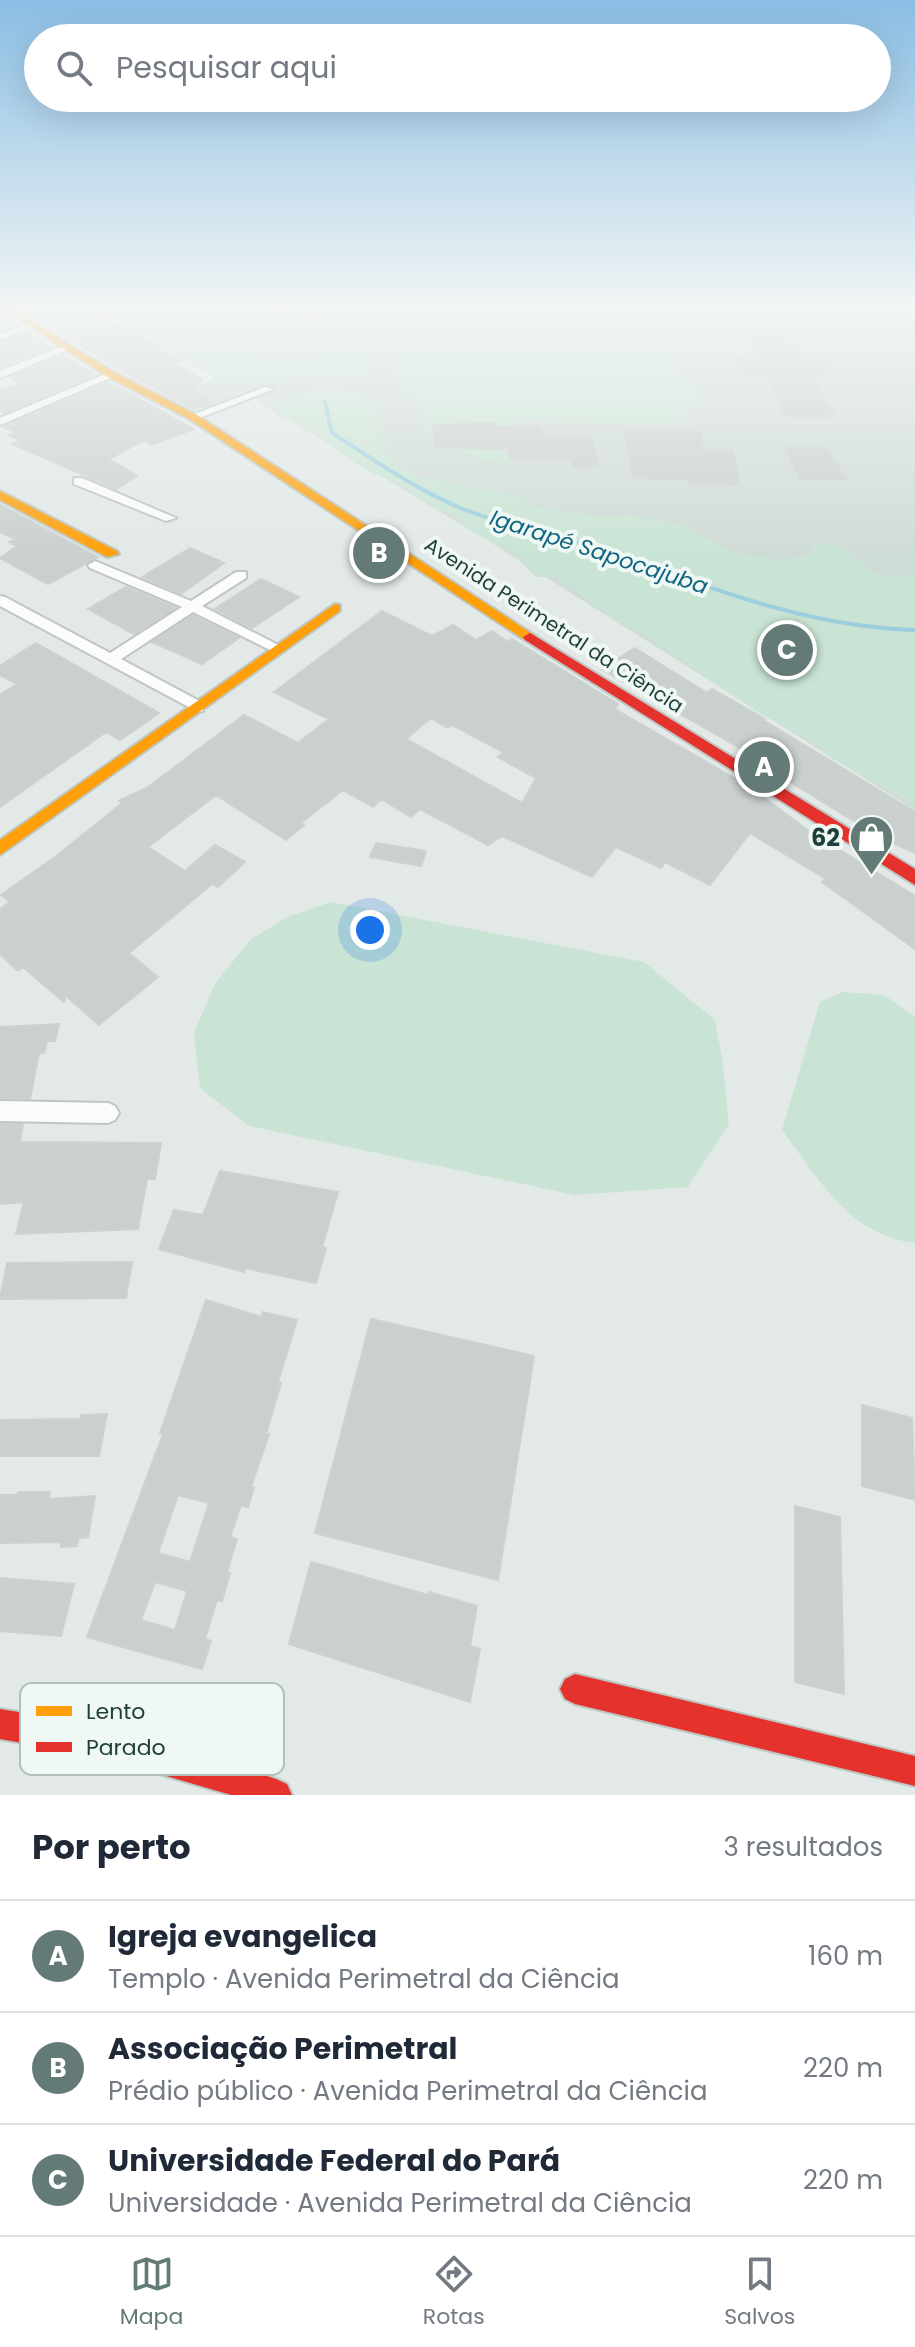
<!DOCTYPE html>
<html lang="pt">
<meta charset="utf-8">
<style>
body{margin:0;font-family:Poppins,sans-serif;background:#f2f2f3;color:#1f2937}
.you{position:absolute;left:370px;top:930px;width:28px;height:28px;margin:-20px;border:6px solid #fff;border-radius:50%;background:#1a73e8;box-shadow:0 0 0 12px #1a73e833}
.badge{display:grid;place-items:center;width:52px;height:52px;border-radius:50%;background:#637a76;color:#fff;font-size:26px;font-weight:700}
.pin{position:absolute;translate:-50% -50%;border:4px solid #fff;box-shadow:0 2px 8px #0006}
.list{margin:0;padding:0;list-style:none}
h2{display:flex;justify-content:space-between;align-items:center;height:104px;margin:0;padding:0 32px;font-size:34px}
h2 small{font-size:26px;font-weight:400;color:#747a83}
.list li{display:grid;grid-template-columns:52px 1fr auto;gap:24px;align-items:center;box-sizing:border-box;height:112px;padding:0 32px;border-top:2px solid #e0e1e3}
.list b{display:block;font-size:30px;white-space:nowrap}
.list p{margin:0;font-size:26px;white-space:nowrap;color:#747a83}
.list em{font-size:26px;font-style:normal;color:#747a83}
.icon{flex:none;width:44px;height:44px;fill:none;stroke:currentColor;stroke-width:2;stroke-linecap:round;stroke-linejoin:round}
.map{position:relative;flex:none;width:915px;height:1795px;overflow:hidden}
.search{position:absolute;background:#fff;box-shadow:0 8px 32px #0002;left:24px;right:24px;top:24px;height:88px;display:flex;align-items:center;gap:20px;box-sizing:border-box;padding:0 28px;border-radius:44px;color:#747a83;font-size:30px}
.sheet{height:440px;background:#fff}
nav{display:flex;justify-content:space-around;align-items:center;box-sizing:border-box;height:112px;border-top:2px solid #e0e1e3;background:#fff;font-size:22px;color:#747a83}
nav a{display:grid;justify-items:center;gap:4px}
nav .on{color:#637a76}
.map>svg:first-child{display:block}
.built{fill:#cfdbd7}
.green{fill:#c9e4d4}
.lines{fill:none;stroke-linecap:round;stroke-linejoin:round}
.stream{stroke:#9dcedd;stroke-width:4}
.building{fill:#c9d0ce;stroke:#cbd2d0;stroke-width:2;fill-rule:evenodd}
.street-casing{stroke:#bfc6c4;stroke-width:4}
.slow-casing{stroke:#bdc7c4;stroke-width:4}
.jam-casing{stroke:#bdc7c4;stroke-width:4}
.street{fill:#fbfcfb;fill-rule:evenodd}
.slow{fill:#ff9f0a;fill-rule:evenodd}
.jam{fill:#e5322d;fill-rule:evenodd}
.labels{text-anchor:middle;dominant-baseline:central;stroke-width:8;stroke-linejoin:round;paint-order:stroke}
.far-street-label{font-size:20px;fill:#1e3e39;stroke:#f0f8f5}
.far-water-label{font-size:22px;font-style:italic;fill:#116581;stroke:#f0f8f5}
.poi-label{font-size:24px;font-weight:bold;fill:#1e3e39;stroke:#f0f8f5;text-anchor:end}
.key{fill:#f0f8f5;stroke:#b1c0bd;stroke-width:2}
.key-label{font-size:22px;fill:#1e3e39}
</style>
<div class="map">
<svg width="915" height="1795" viewBox="0 0 915 1795">
<rect width="100%" height="100%" fill="#e2e9e7"/>
<!-- built -->
<path class="built" d="M98,307h817v503l-428,-270 -233,-141 -52,20 -25,-21 23,-10 14,-11z"/>
<!-- green -->
<path class="green" d="M104,307h69l94,51 15,2 94,-19 8,6 -16,32 -31,-3 -117,8 -11,-2 8,-3 1,-4z
M396,307h268l21,40 -7,24 25,25 -26,28h-74l-83,-5 -12,9 -1,36 -30,-5 -43,-23 -13,-26 -33,-41 12,-15 -11,-24z
M312,391h32l25,7 9,14 3,26 5,12 12,16 23,11 94,18 22,12 61,10 35,-1 50,9 52,28 46,7 28,-5 7,-10h23l32,25 17,8 27,-3v230l-87,-49 -25,-20 -44,-23 -118,-80 -24,-11 -60,-45h-21l-25,-25 -47,-25 -5,-9 -22,-8 -34,-25 -27,-10 -26,-15 -42,-31 -31,-13 3,-12z
M331,902l313,60 71,58 7,38 7,66 -41,63 -113,8 -326,-69 -49,-38 -6,-55 21,-49 35,-44 37,-23z
M843,992l41,3 31,22v226c-66,-8 -96,-64 -133,-113l38,-128z"/>
<g class="lines">
<!-- stream -->
<path class="stream" d="M325,402l7,31c41,26 81,55 126,74 51,21 106,29 157,47 99,35 194,73 300,76"/>
</g>
<!-- building -->
<path class="building" d="M18,307h65l33,18 5,-2 61,38 -7,2 27,17 -5,2 5,3 -8,3 20,14 -20,7 -76,-40z
M294,307l32,9 -12,7 5,6 -23,2 -2,-8 -20,-5z
M780,319l20,36h23l11,19 -22,1 23,42h-49l-20,-41h-24l-9,-20 24,-1 -17,-35z
M29,333l23,14 -52,21v-25z
M64,355l32,20 -92,38 -4,-2v-21l21,-6 -11,-7z
M108,382l86,47 -43,16 -7,-5 -35,19 28,17 -21,13 -104,-45 7,-4 -11,-5 7,-3 -12,-5z
M494,423v4h47l2,11 49,-1 7,29h-26l-2,-8h-61l-1,-9 -74,-1 -2,-23z
M661,430l39,2 4,19h29l7,34 -51,-2v-4l-55,-1 -11,-47z
M826,447l20,32h-46l-15,-31z
M0,505l8,4 90,48 -50,27 -48,-26 17,-12 -8,-4 6,-3 -15,-7z
M190,548l34,15 -43,31 -39,-17z
M261,579l38,18 -47,31 -37,-19z
M126,587l50,21 -42,26 -46,-25z
M382,611l50,25 21,-11 23,15 16,-9 16,11 4,-3 106,65 -3,5 133,77 61,45 106,65v53l-93,-67 4,-3 -76,-46 -40,52 -45,-23 -4,6 -45,-21 -24,30 -90,-41 -14,9 -68,-36 -9,8 -30,-18 -8,8 -30,-17 -42,33 3,2 -18,15 -70,-45 -68,52 37,24 30,-26 30,17 -27,25 -6,-3 -83,69 29,24 -59,48 -33,-29 -2,6 -41,-35 -5,4 -18,-17v-45l10,-7 -9,-7 58,-41 63,-51 -3,-2 29,-14 96,-72 54,28 31,-24 -55,-27zM431,718l17,10 3,-3 9,4 43,23 -5,5 38,21 -14,25 -116,-64z
M193,615l7,4 39,19 -37,26 -50,-22z
M36,643l123,70 -39,27 -14,-8 -106,75v-112l17,-11 -17,-9v-9z
M635,648l72,45 5,-4 53,30 -2,1 152,92v41l-35,-16 -135,-83 2,-2 -146,-83z
M376,843l50,8 -5,15 -51,-9z
M59,1024l-4,17h-8l-3,12h-5l-9,46 -30,-1v-71z
M0,1124h23l-3,18 141,1 -6,36h-8l-9,50 -122,5 8,-32 -24,2z
M220,1171l118,21 -16,55 4,1 -10,35 -71,-15 -1,4 -85,-23 15,-39 29,5z
M132,1262l-6,36 -126,1 7,-36z
M206,1300l56,17 1,-5 34,8 -19,62 3,1 -15,51h3l-18,53 3,1 -6,19 -7,-2 -11,32 7,2 -10,33 3,1 -8,28 -5,-1 -12,39 6,2 -9,28 -115,-32 76,-203 -3,-1zM178,1495l31,8 -19,59 -32,-9zM155,1582l32,9 -12,39 -34,-10z
M371,1319l163,37 -36,224 -183,-47z
M862,1405l50,13 3,82 -53,-14z
M107,1414l-8,42h-99v-36l80,-1 1,-4z
M18,1492h32l-2,7 47,-3 -7,41 -9,1 -2,8 -16,1v-5l-61,1v-48h17z
M795,1506l45,11 4,177 -49,-12z
M311,1562l117,33 1,-3 48,14 -7,40 10,3 -10,53 -181,-58z
M0,1578l74,6 -13,52 -61,-5z"/>
<g class="lines">
<defs>
<path id="street" d="M30,323l3,1v4l-33,12v-6z
M63,346l9,2 -72,30v-7z
M108,373l9,2 -117,50v-7z
M265,387l9,2 -77,30 -10,-2z
M74,478h8l94,40 -10,3 -92,-37z
M95,561l96,40 45,-29h10v6l-44,28 84,43 -7,4 -5,-1 -81,-40 -72,47 82,44v8l-5,1 -198,-106v-10l5,1 105,56 72,-46 -92,-39 -2,-3z
M0,1101l108,2 7,3 4,7 -4,7 -7,3 -108,-2z"/>
<path id="slow" d="M0,307h9l107,66 81,42 340,222 -7,4 -5,-1 -336,-221 -81,-42z
M0,491l117,60 2,3 -12,3 -107,-57z
M335,604l5,1v6l-340,244v-15z"/>
<path id="jam" d="M530,633l385,236v16l-390,-245 -2,-3z
M575,1674l340,82v30l-340,-82 -10,-5 -5,-10 5,-10z
M0,1709c95,14 185,40 276,70l11,5 5,11h-61l-126,-37 -105,-19z"/>
</defs>
<!-- street casing -->
<use href="#street" class="street-casing"/>
<!-- slow casing -->
<use href="#slow" class="slow-casing"/>
<!-- jam casing -->
<use href="#jam" class="jam-casing"/>
<!-- street -->
<use href="#street" class="street"/>
<!-- slow -->
<use href="#slow" class="slow"/>
<!-- jam -->
<use href="#jam" class="jam"/>
</g>
<!-- sky -->
<linearGradient id="sky" x2="0" y2="1"><stop stop-color="#8abee4"/><stop offset="0.55" stop-color="#f2f5f4"/><stop offset="1" stop-color="#f2f5f4" stop-opacity="0"/></linearGradient>
<rect width="915" height="558" fill="url(#sky)"/>
<!-- icons -->
<defs>
<symbol id="shop-pin" viewBox="-11 -11 22 30"><path d="M0 17L-7.5 6A9.5 9.5 0 1 1 7.5 6Z" fill="#637a76" stroke="#f0f8f5"/><path d="M-5-2.5h2.3a2.7 3.5 0 0 1 5.4 0H5L5.5 6h-11ZM-1.5-2.5h3a1.5 2.3 0 0 0-3 0Z" fill="#fff"/></symbol>
</defs>
<g fill-rule="evenodd">
<use href="#shop-pin" x="846" y="812" width="51" height="69"/>
</g>
<g class="labels">
<!-- far-street labels -->
<g class="far-street-label">
<text transform="translate(554 625) rotate(33)">Avenida Perimetral da Ciência</text>
</g>
<!-- far-water labels -->
<g class="far-water-label">
<text transform="translate(599 552) rotate(18)">Igarapé Sapocajuba</text>
</g>
<!-- poi labels -->
<g class="poi-label">
<text x="840" y="837">62</text>
</g>
</g>
<!-- legend -->
<rect x="20" y="1683" width="264" height="92" rx="12" class="key"/>
<rect x="36" y="1706" width="36" height="10" fill="#ff9f0a"/>
<rect x="36" y="1742" width="36" height="10" fill="#e5322d"/>
<g class="key-label">
<text x="86" y="1719">Lento</text>
<text x="86" y="1755">Parado</text>
</g>
</svg>
<div class="you"></div>
<div class="pin badge" style="left:764px;top:767px">A</div>
<div class="pin badge" style="left:379px;top:553px">B</div>
<div class="pin badge" style="left:787px;top:650px">C</div>
<div class="search"><svg class="icon" aria-label="search" viewBox="0 0 24 24"><circle cx="10" cy="10" r="6"/><path d="M15 15l6 6"/></svg>Pesquisar aqui</div>
</div>
<section class="sheet">
<h2>Por perto<small>3 resultados</small></h2>
<ul class="list">
<li><span class="badge">A</span><div><b>Igreja evangelica</b><p>Templo · Avenida Perimetral da Ciência</p></div><em>160 m</em></li>
<li><span class="badge">B</span><div><b>Associação Perimetral</b><p>Prédio público · Avenida Perimetral da Ciência</p></div><em>220 m</em></li>
<li><span class="badge">C</span><div><b>Universidade Federal do Pará</b><p>Universidade · Avenida Perimetral da Ciência</p></div><em>220 m</em></li>
</ul>
</section>
<nav>
<a class="on"><svg class="icon" aria-label="map" viewBox="0 0 24 24"><path d="M3 6l6-2 6 2 6-2v14l-6 2-6-2-6 2zM9 4v14M15 6v14"/></svg>Mapa</a>
<a><svg class="icon" aria-label="directions" viewBox="0 0 24 24"><path d="M12 3l9 9-9 9-9-9zM9 14v-3h6M13 9l2 2-2 2"/></svg>Rotas</a>
<a><svg class="icon" aria-label="saved" viewBox="0 0 24 24"><path d="M7 4h10v16l-5-4-5 4z"/></svg>Salvos</a>
</nav>
